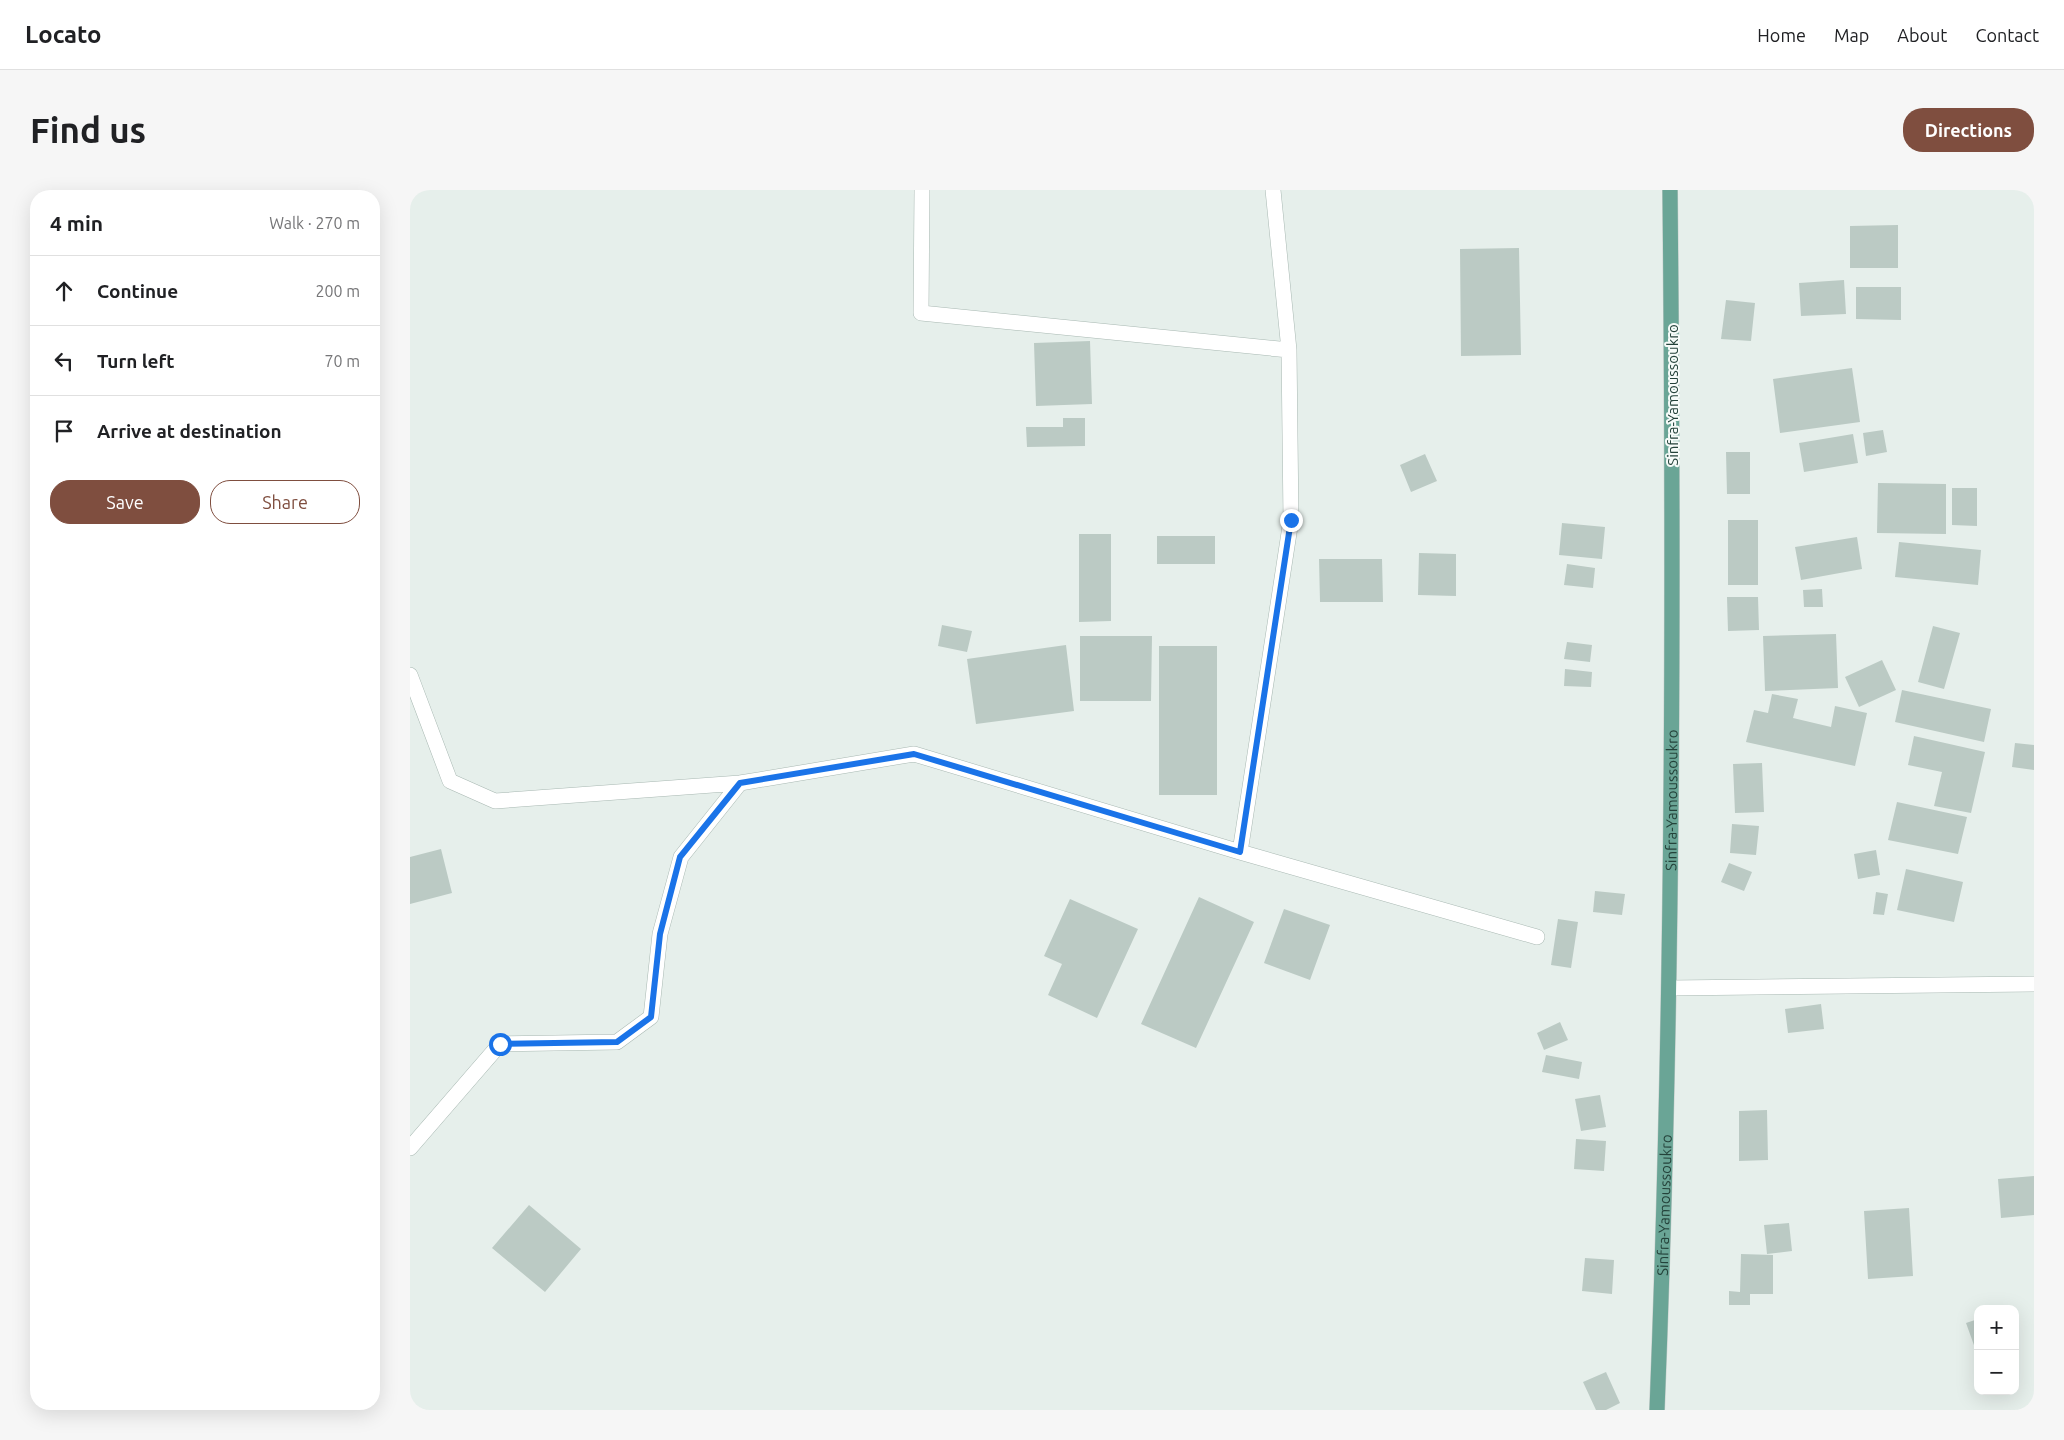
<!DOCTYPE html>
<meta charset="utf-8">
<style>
body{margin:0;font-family:Ubuntu,sans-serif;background:#f6f6f6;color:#202124}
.controls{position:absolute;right:15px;bottom:15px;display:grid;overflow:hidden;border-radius:10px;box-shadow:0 5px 20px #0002}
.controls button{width:45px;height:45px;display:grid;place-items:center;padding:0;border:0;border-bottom:1px solid #e0e0e0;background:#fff;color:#202124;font:25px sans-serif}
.stop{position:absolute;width:15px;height:15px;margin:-11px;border:4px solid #1a73e8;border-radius:50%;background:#fff}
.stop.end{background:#1a73e8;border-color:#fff;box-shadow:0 1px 5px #0008}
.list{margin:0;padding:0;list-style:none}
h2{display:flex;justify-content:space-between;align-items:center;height:65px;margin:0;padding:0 20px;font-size:21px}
h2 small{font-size:16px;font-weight:400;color:#757577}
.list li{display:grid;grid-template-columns:32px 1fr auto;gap:15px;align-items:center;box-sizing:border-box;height:70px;padding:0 20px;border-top:1px solid #e0e0e0}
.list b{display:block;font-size:19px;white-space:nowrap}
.list em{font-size:16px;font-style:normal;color:#757577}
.actions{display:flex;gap:10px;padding:15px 20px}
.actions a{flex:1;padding:11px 0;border:1px solid #7f4e3f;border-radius:20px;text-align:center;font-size:18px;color:#7f4e3f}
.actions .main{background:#7f4e3f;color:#fff}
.icon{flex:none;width:28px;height:28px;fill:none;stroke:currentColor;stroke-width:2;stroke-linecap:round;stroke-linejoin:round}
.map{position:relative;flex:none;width:1624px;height:1220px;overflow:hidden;border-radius:20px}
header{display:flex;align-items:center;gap:30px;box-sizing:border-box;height:70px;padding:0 25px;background:#fff;border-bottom:1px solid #e0e0e0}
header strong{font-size:24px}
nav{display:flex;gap:28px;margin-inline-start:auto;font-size:18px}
.intro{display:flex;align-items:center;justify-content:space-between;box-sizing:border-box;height:120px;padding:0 30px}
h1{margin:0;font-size:35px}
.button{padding:12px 22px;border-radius:20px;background:#7f4e3f;color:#fff;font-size:18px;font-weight:700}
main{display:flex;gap:30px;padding:0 30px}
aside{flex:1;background:#fff;border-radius:20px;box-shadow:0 5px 20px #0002}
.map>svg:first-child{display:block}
.building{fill:#bbcac4}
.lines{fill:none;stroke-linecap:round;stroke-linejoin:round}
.minor-casing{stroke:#a8b8b2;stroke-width:16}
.major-casing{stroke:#c2cac8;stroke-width:16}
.minor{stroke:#fff;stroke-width:15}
.major{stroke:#6aa596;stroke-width:15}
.route{stroke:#1a73e8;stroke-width:6}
.labels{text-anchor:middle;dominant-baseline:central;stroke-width:4;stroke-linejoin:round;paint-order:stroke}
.street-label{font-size:15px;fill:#24423a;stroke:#f7fbf9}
</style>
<header>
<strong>Locato</strong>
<nav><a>Home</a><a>Map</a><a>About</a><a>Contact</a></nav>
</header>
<div class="intro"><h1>Find us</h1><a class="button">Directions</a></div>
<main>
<aside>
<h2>4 min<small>Walk · 270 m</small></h2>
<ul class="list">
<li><svg class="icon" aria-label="ahead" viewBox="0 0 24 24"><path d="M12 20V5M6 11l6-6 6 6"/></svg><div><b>Continue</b></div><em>200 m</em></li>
<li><svg class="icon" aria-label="left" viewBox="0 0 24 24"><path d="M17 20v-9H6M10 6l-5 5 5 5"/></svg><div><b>Turn left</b></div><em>70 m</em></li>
<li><svg class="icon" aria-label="arrive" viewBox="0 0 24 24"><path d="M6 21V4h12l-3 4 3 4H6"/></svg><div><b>Arrive at destination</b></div></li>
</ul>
<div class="actions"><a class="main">Save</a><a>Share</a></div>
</aside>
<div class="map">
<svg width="1624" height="1220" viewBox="0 0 1624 1220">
<rect width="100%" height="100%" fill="#e6efeb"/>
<!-- building -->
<path class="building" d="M1488,35v43h-48v-42z
M1109,58l2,107 -60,1 -1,-107z
M1434,90l2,34 -45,2 -2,-33z
M1446,97h45v33l-45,-1z
M1316,110l29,3 -4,38 -30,-2z
M680,151l2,63 -56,2 -2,-63z
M1442,178l8,54 -80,11 -7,-54z
M653,228h22v28l-58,1 -1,-20h37z
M1473,240l4,22 -21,4 -3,-23z
M1443,244l5,29 -54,9 -5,-29z
M1316,262h24v42h-23z
M1015,264l12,27 -26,11 -11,-27z
M1468,293l68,1v50l-69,-1z
M1542,298h25v38l-25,-1z
M1318,330h30v65h-30z
M1152,333l43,4 -3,32 -43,-4z
M669,344h32v87l-32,1z
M747,346h58v28h-58z
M1447,347l5,32 -61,11 -6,-33z
M1489,352l82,8 -3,35 -83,-8z
M1009,363l37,1v42l-38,-1z
M909,369h63l1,43h-63z
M1157,374l28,4 -2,20 -29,-3z
M1412,399l1,18h-19l-1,-17z
M1317,407h31l1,33 -31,1z
M532,435l30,6 -5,21 -29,-6z
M1523,436l27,7 -16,56 -26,-7z
M1426,444l2,54 -73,3 -2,-55z
M670,446h72l-1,65h-71z
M1157,452l25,3 -2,17 -26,-3z
M656,455l8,66 -98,13 -9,-65z
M749,456h58v149h-58z
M1472,470l14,30 -37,17 -14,-30z
M1155,479l27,3 -1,15 -27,-1z
M1492,500l89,19 -7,33 -89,-20z
M1362,504l26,5 -5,19 38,9 4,-21 32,7 -12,53 -109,-24 8,-32 14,3z
M1504,546l71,16 -14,61 -37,-7 8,-34 -34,-7z
M1605,553l19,2v25l-22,-3z
M1352,573l2,49 -29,1 -2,-49z
M1487,612l70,15 -9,37 -70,-14z
M1322,634l27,2 -3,29 -26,-2z
M31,659l11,44 -42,11v-47z
M1466,660l4,25 -22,4 -4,-25z
M1319,673l23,9 -8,19 -23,-9z
M1496,679l57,13 -9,40 -57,-12z
M1185,701l30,3 -3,21 -29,-3z
M1466,702l12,2 -4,21 -11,-1z
M789,707l55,25 -58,126 -55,-24z
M660,709l68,30 -41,89 -49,-23 14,-31 -18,-8z
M874,719l46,16 -20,55 -46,-17z
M1148,729l20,3 -7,46 -20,-3z
M1411,814l3,25 -36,4 -3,-24z
M1150,832l8,18 -24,10 -7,-17z
M1136,865l36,7 -3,17 -37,-7z
M1190,905l6,32 -25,4 -6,-32z
M1357,920l1,50 -29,1v-50z
M1166,949l30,2 -2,30 -30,-2z
M1624,986v39l-33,3 -3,-39z
M119,1015l52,44 -36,43 -53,-44z
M1499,1018l4,68 -45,3 -4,-68z
M1379,1033l3,28 -25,3 -3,-29z
M1331,1064l32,1v39h-23v11h-21v-14l11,1z
M1175,1068l29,2 -2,34 -30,-3z
M1568,1129v28l-3,1 -9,-25z
M1196,1182l14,31 -14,7h-10l-13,-28z"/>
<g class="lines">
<defs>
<path id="minor" d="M512,0l-1,123 368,37
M0,485l40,106 45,20 245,-18 174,-29 326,98 297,85
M830,662l51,-332 -2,-170 -16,-160
M1260,798l364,-4
M0,958l90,-104 117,-2 34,-25 9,-83 21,-77 59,-74"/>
<g id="major">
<path id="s1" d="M1247,1220c16,-406 17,-813 13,-1220"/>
</g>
</defs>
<!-- minor casing -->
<use href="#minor" class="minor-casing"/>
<!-- major casing -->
<use href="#major" class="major-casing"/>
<!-- minor -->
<use href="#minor" class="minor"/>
<!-- major -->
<use href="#major" class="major"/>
</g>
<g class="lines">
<!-- route -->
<path class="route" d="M90,854l117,-2 34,-25 9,-83 20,-77 60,-74 174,-29 326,98 51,-332"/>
</g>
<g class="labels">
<!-- street labels -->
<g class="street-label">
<text transform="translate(1262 205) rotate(-90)">Sinfra-Yamoussoukro</text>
<text stroke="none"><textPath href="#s1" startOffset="610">Sinfra-Yamoussoukro</textPath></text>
<text stroke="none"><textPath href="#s1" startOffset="205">Sinfra-Yamoussoukro</textPath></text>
</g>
</g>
</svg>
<div class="controls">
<button>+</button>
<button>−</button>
</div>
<div class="stop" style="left:90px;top:854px"></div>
<div class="stop end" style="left:881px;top:330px"></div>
</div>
</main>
